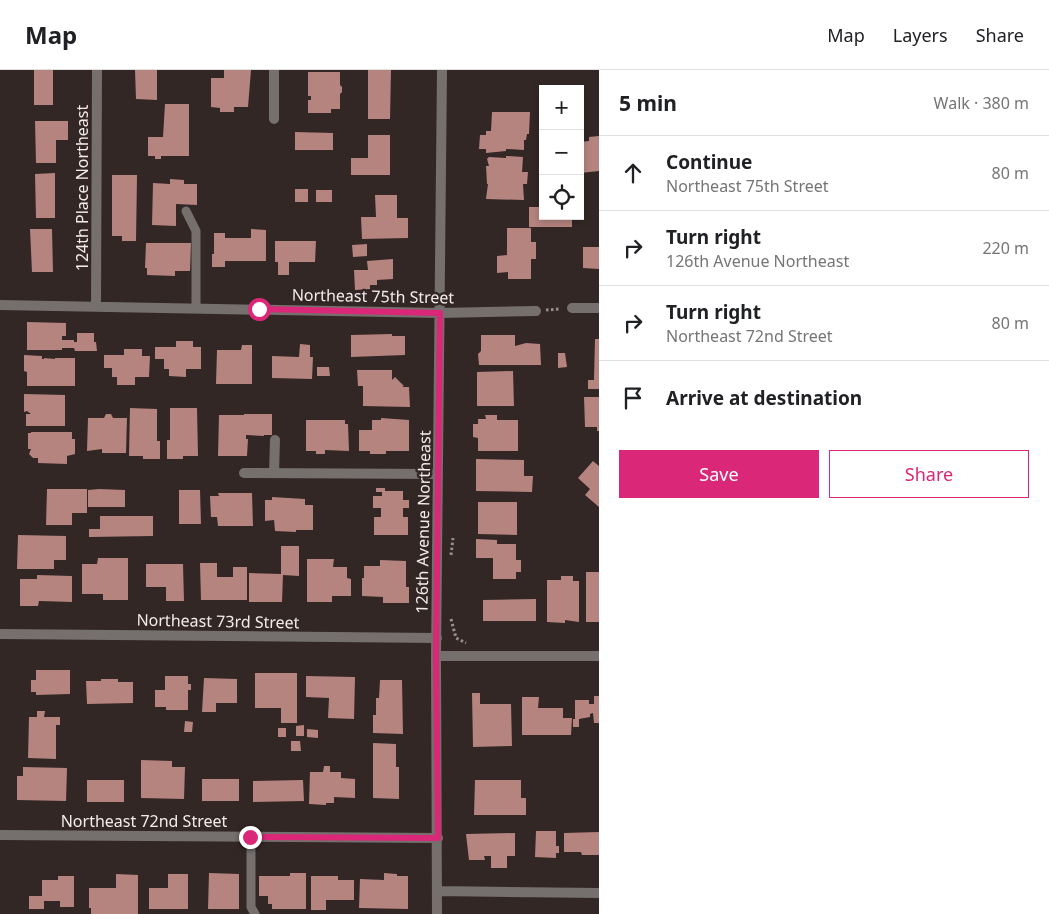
<!DOCTYPE html>
<meta charset="utf-8">
<style>
body{margin:0;font-family:"Noto Sans",sans-serif;background:#f2f2f2;color:#202124}
.controls{position:absolute;right:15px;top:15px;display:grid;overflow:hidden;border-radius:0px;box-shadow:0 2px 8px #0003}
.controls button{width:45px;height:45px;display:grid;place-items:center;padding:0;border:0;border-bottom:1px solid #e0e0e0;background:#fff;color:#202124;font:25px sans-serif}
.stop{position:absolute;width:15px;height:15px;margin:-11px;border:4px solid #db2777;border-radius:50%;background:#fff}
.stop.end{background:#db2777;border-color:#fff;box-shadow:0 1px 5px #0008}
.list{margin:0;padding:0;list-style:none}
h2{display:flex;justify-content:space-between;align-items:center;height:65px;margin:0;padding:0 20px;font-size:21px}
h2 small{font-size:16px;font-weight:400;color:#757577}
.list li{display:grid;grid-template-columns:32px 1fr auto;gap:15px;align-items:center;box-sizing:border-box;height:75px;padding:0 20px;border-top:1px solid #e0e0e0}
.list b{display:block;font-size:19px;white-space:nowrap}
.list p{margin:0;font-size:16px;white-space:nowrap;color:#757577}
.list em{font-size:16px;font-style:normal;color:#757577}
.actions{display:flex;gap:10px;padding:15px 20px}
.actions a{flex:1;padding:11px 0;border:1px solid #db2777;border-radius:0px;text-align:center;font-size:18px;color:#db2777}
.actions .main{background:#db2777;color:#fff}
.icon{flex:none;width:28px;height:28px;fill:none;stroke:currentColor;stroke-width:2;stroke-linecap:round;stroke-linejoin:round}
.map{position:relative;flex:none;width:599px;height:844px;overflow:hidden}
header{display:flex;align-items:center;gap:30px;box-sizing:border-box;height:70px;padding:0 25px;background:#fff;border-bottom:1px solid #e0e0e0}
header strong{font-size:24px}
nav{display:flex;gap:28px;margin-inline-start:auto;font-size:18px}
main{display:flex}
aside{flex:1;background:#fff}
.map>svg:first-child{display:block}
.building{fill:#b5847f}
.lines{fill:none;stroke-linecap:round;stroke-linejoin:round}
.path{stroke:#988f8d;stroke-width:3;stroke-dasharray:2.5 2.5;stroke-linecap:butt}
.service{stroke:#756f6e;stroke-width:9}
.minor{stroke:#756f6e;stroke-width:10}
.route{stroke:#db2777;stroke-width:6}
.labels{text-anchor:middle;dominant-baseline:central;stroke-width:5;stroke-linejoin:round;paint-order:stroke}
.street-label{font-size:16px;fill:#f3ebea;stroke:#322725}
</style>
<header>
<strong>Map</strong>
<nav><a>Map</a><a>Layers</a><a>Share</a></nav>
</header>
<main>
<div class="map">
<svg width="599" height="844" viewBox="0 0 599 844">
<rect width="100%" height="100%" fill="#322725"/>
<!-- building -->
<path class="building" d="M34,0h19v35h-19z
M135,0h22v30l-21,-1z
M224,0h27l-3,37h-14v5h-14v-4l-9,-1v-29h13z
M368,0h23l-1,49h-22z
M308,2h32v13l2,2v5l-2,2v15h-9v4h-23v-13h3v-4h-3z
M165,34h24v52h-28v3h-6v-3h-7v-19h15z
M492,42h38l-1,22h-2l-1,6h-2v10l-18,-1v2l-20,2v-4h-7l1,-14h6v-4h5z
M35,51h33v19h-12v23h-20z
M295,62l38,1v17h-38z
M368,65h22v40h-39v-17h17z
M599,66v35l-19,2v-31l9,-1v-4z
M506,86l17,1 -1,15h6l-1,12h-4l1,16 -38,-1 2,-15h-1l-1,-18h3l-2,-7 2,-2 17,1z
M55,103v45h-19l-1,-44z
M112,105h25l-1,66h-14v-5h-10z
M170,109l14,1v4h13v21l-21,-1v22l-24,-1 1,-42 17,1z
M295,119h13v13h-13z
M316,120h16v12h-16z
M375,125h22v23h11v20l-46,1 -1,-22h15z
M529,137h14v9h29v11h-43z
M507,158h24v14h5v17h-5v20h-23v-7l-11,1v-17l10,-1z
M30,159h22l1,43h-21z
M251,159l15,1v31h-41v6h-13v-13h2v-21h11v5h26z
M275,171h41l-1,21h-26v13h-11v-13h-3z
M146,173h45l-1,28h-15v5l-28,-1v-7h-2z
M367,174v12l-14,1 -1,-12z
M583,177h16v22l-16,-1z
M393,189v20l-16,1v5h-7v4l-15,1 -1,-20h14l-1,-9z
M27,252l39,1v13h-4v4h12v2h3v-9h17v9h2l1,9h-22l-1,-3h-12v2h-35z
M392,264v2h13v19l-54,2v-22z
M481,265h34v11l11,-3 14,1 1,21h-62l-1,-11 3,-3z
M595,269h4v50h-11v-9h6z
M176,271h17v6h8v22h-15v8l-17,-1v-7h-5v-10h-9v-12h21z
M300,274l10,1v12h3l-1,22 -40,-1v-22l27,1z
M242,275h10v39h-36l1,-34h24z
M124,279h18v7h8l-1,21h-14v8h-18v-8h-5v-9h-8v-13h20z
M558,283h7l2,14 -9,1z
M24,285l18,1v3h2v-1l11,1v-1h20v28h-48v-14l-3,-1z
M317,297h12l1,9h-13z
M357,300h35v10l3,-3 9,9 -2,1h7l1,20 -47,-1v-20h-5z
M513,301l1,35h-37v-34z
M24,324l41,1v31h-39v-12h5l-4,-3 -3,1z
M584,327h15v34h-2v-4h-12z
M130,338l27,1v32h3v18h-17v-3h-14z
M170,338h27l1,48h-15v3h-16v-19h3z
M106,344h5l2,4h14l-1,35h-24v-4l-15,2 1,-33h16z
M244,344h28v21h-8v1l-18,-1v4h2l-1,17h-29l1,-41h25z
M485,345h12v5h21v31h-40v-13l-5,-1v-13h5v-5h8z
M381,348l28,2v31h-23v3h-16v-3h-11v-21h13v-10h9z
M306,350h39v4h3l1,27 -24,-1v4h-9v-3h-10z
M31,362h41v7h3v15l-8,2v8l-29,-1v-5h-5l-4,-4 2,-5h-3v-16h3z
M476,389l48,1v16h9l-1,16 -56,-1z
M593,391l6,5v41l-14,-12 5,-6 -12,-11z
M376,418h9v3h18v9h6v8h-6v9h5v18h-34v-18h7v-9h-8v-12h9v-4h-6z
M47,419h40v24h-15v12h-26z
M99,419l26,1v17h-37v-17z
M179,420h21l1,34h-22z
M218,423h34l1,33h-35l-1,-9h-6l-1,-21h9z
M272,427l33,2v6h8v25h-17v2l-21,-1 -1,-11 -9,1v-21h7z
M478,432h39v33l-39,-1z
M100,446h53v20l-64,1v-8h11z
M18,465l48,1v24h-12v9h-37z
M476,469l21,1v4h19v16h5v12h-5v7h-23v-21h-17z
M281,476h18v30l-16,-1 -1,27h-33v-29l32,1z
M98,488h30v42h-25v-6h-21v-30h15z
M307,489h27l-1,8h14v11l4,1v17h-19v6h-25z
M380,490l26,1v26h3v16h-26v-6l-21,-1v-18h2v-12h16z
M200,493h17v14h16v-10h14v33h-46z
M146,494h37l1,37h-18v-14h-20z
M586,502h13v50h-13z
M37,505l35,1v26l-33,-1 -1,5h-18v-27h17z
M561,506h12v5h6v41l-14,-2v3l-18,-1v-42h14z
M536,529v22h-53v-21z
M36,600h34v24l-34,1v-3h-5v-12h5z
M255,603h42v50h-16v-15h-26z
M165,606h23v8h3v6h-3v20h-22v-3h-11v-17h10z
M306,606l49,1 -1,42 -26,-1 1,-20 -23,-1z
M204,608l33,1v24h-21v9h-14z
M101,609h17v3h15v21l-46,1 -1,-23h15z
M380,610h22l1,54 -30,-1v-18h3v-17h3z
M472,623h8v11h31l1,42 -39,1z
M594,626h5v27h-5l-1,-10 -3,1v3l-11,2v8h-6v-8h2v-19h14v4h5z
M522,627h17l-1,11h25v10h9l-1,17h-49z
M37,641h8l-1,6h16v8h-4v34l-28,-1 1,-41h8z
M185,651l8,1 -1,10h-8z
M304,655v11h-8v-10z
M278,658h8v9h-8z
M307,659l11,1v8l-11,-1z
M291,671h9l1,10h-10z
M373,673l23,1v23h3v32l-26,-1z
M141,690l31,1v6h13l-1,32 -43,-1z
M324,696h6v6h11v6l14,1v19l-21,-1v6h-8v2l-17,-1 1,-32h13z
M23,697l44,1 -1,33 -49,-1v-24h6z
M202,709h37v22h-37z
M87,710h37v22h-37z
M303,710l1,21 -51,1v-21z
M475,710h46v18h5v17h-52z
M536,761h20v15h3v7h-3v5l-21,-1z
M599,762v23h-17l-1,-3h-17v-19z
M515,763v23h-8v12h-16v-12h-7l1,4h-16l-3,-26z
M209,803l30,1v35h-31z
M290,803h16v36h-34v-5h-4v-8h-9v-20h31z
M384,803l13,1v2h11v33l-49,-1 1,-29 24,1z
M116,804l22,1v39h-47v-6h-2v-20h27z
M168,804h20v35h-39v-21h19z
M58,806h16v31h-14v-6h-16v8h-15v-13h13v-16h16z
M311,806h27v4h16v20h-28v10h-15z"/>
<g class="lines">
<!-- path -->
<path class="path" d="M546,240l14,-1
M451,485l2,-17
M451,549l5,19 10,5"/>
<!-- service -->
<path class="service" d="M186,141l10,20v77
M251,767v70l4,7"/>
<!-- minor -->
<path class="minor" d="M274,0v49
M0,235l440,8 96,-2
M96,236l1,-236
M572,238h27
M244,403l194,1
M274,403l1,-33
M0,564l437,4
M436,586h163
M0,765l438,3
M437,821l162,2
M437,844l-1,-258 6,-586"/>
</g>
<g class="lines">
<!-- route -->
<path class="route" d="M250,767l188,1 -2,-182 4,-343 -181,-4"/>
</g>
<g class="labels">
<!-- street labels -->
<g class="street-label">
<text transform="translate(82 118) rotate(-90)">124th Place Northeast</text>
<text transform="translate(373 226) rotate(1)">Northeast 75th Street</text>
<text transform="translate(423 452) rotate(-89)">126th Avenue Northeast</text>
<text transform="translate(218 551) rotate(1)">Northeast 73rd Street</text>
<text x="144" y="751">Northeast 72nd Street</text>
</g>
</g>
</svg>
<div class="controls">
<button>+</button>
<button>−</button>
<button><svg class="icon" aria-label="locate" viewBox="0 0 24 24"><circle cx="12" cy="12" r="6"/><path d="M12 2v4M12 18v4M2 12h4M18 12h4"/></svg></button>
</div>
<div class="stop" style="left:259px;top:239px"></div>
<div class="stop end" style="left:250px;top:767px"></div>
</div>
<aside>
<h2>5 min<small>Walk · 380 m</small></h2>
<ul class="list">
<li><svg class="icon" aria-label="ahead" viewBox="0 0 24 24"><path d="M12 20V5M6 11l6-6 6 6"/></svg><div><b>Continue</b><p>Northeast 75th Street</p></div><em>80 m</em></li>
<li><svg class="icon" aria-label="right" viewBox="0 0 24 24"><path d="M7 20v-9h11M14 6l5 5-5 5"/></svg><div><b>Turn right</b><p>126th Avenue Northeast</p></div><em>220 m</em></li>
<li><svg class="icon" aria-label="right" viewBox="0 0 24 24"><path d="M7 20v-9h11M14 6l5 5-5 5"/></svg><div><b>Turn right</b><p>Northeast 72nd Street</p></div><em>80 m</em></li>
<li><svg class="icon" aria-label="arrive" viewBox="0 0 24 24"><path d="M6 21V4h12l-3 4 3 4H6"/></svg><div><b>Arrive at destination</b></div></li>
</ul>
<div class="actions"><a class="main">Save</a><a>Share</a></div>
</aside>
</main>
